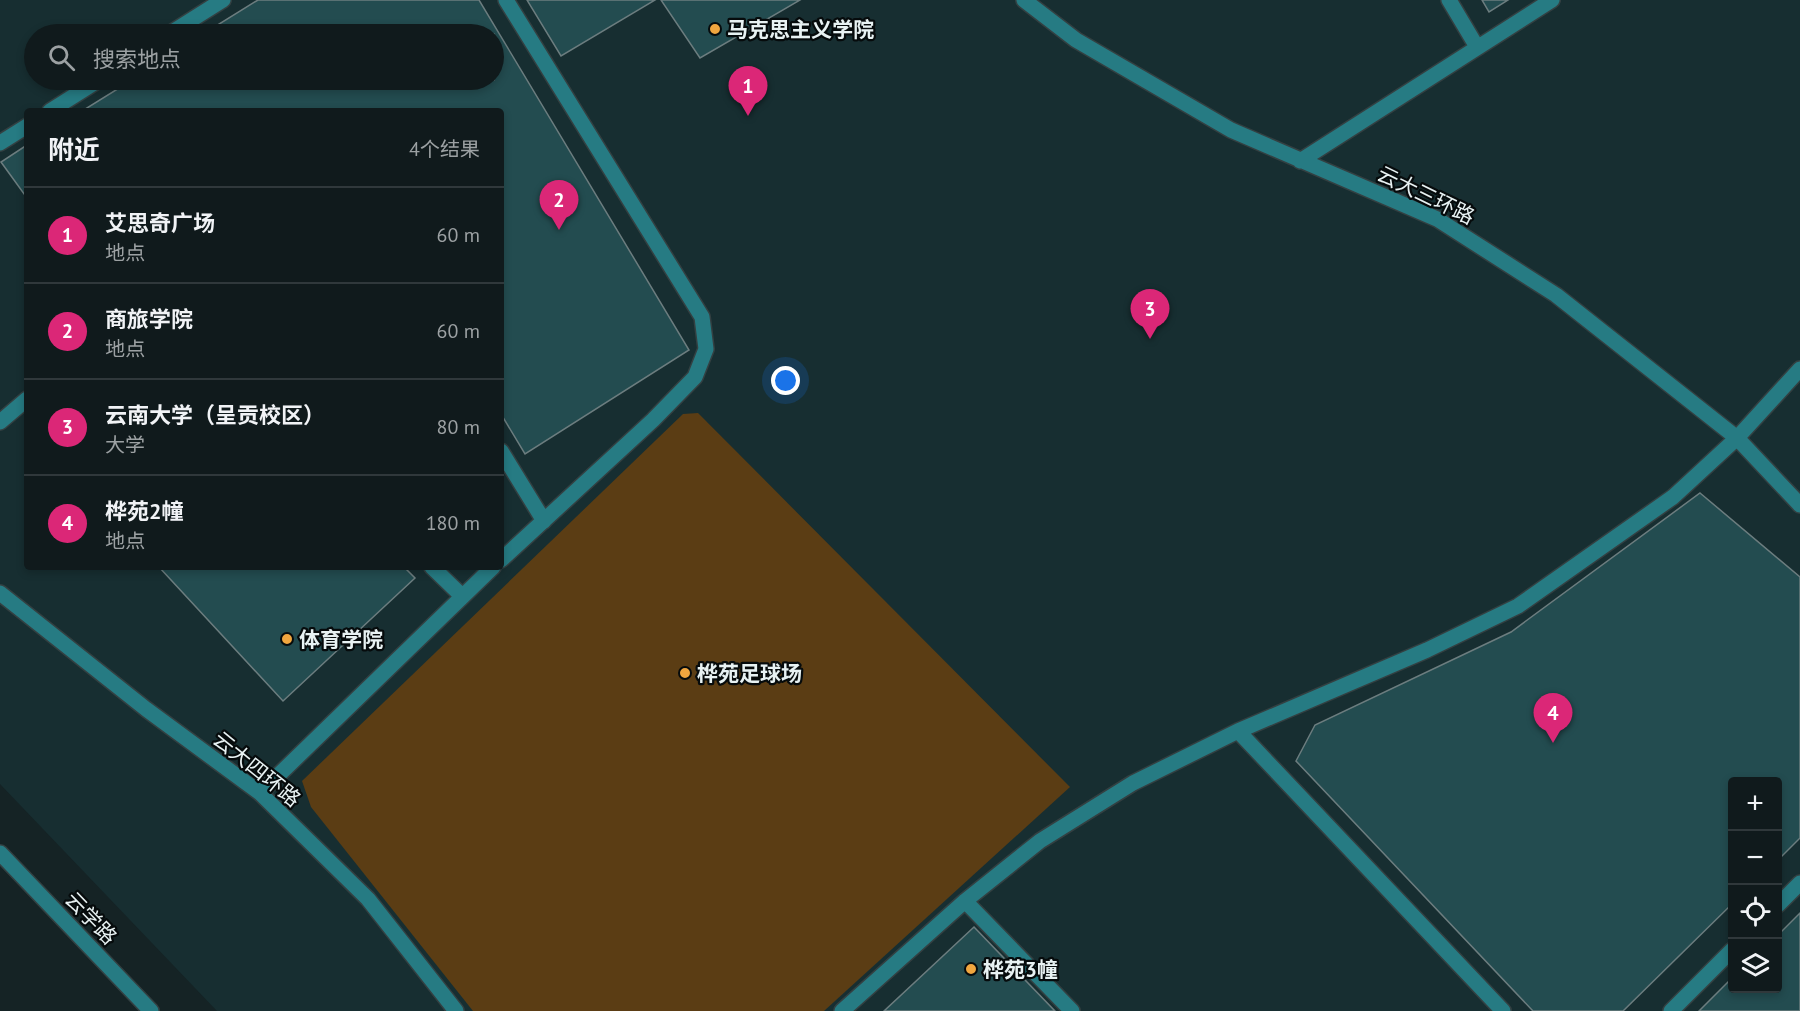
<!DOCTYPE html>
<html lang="zh">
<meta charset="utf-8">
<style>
body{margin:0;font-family:"PT Sans","Noto Sans SC",sans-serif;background:#1e2729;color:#f1f3f6}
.controls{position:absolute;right:18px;bottom:18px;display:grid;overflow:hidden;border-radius:6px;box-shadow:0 3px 9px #0003}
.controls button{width:54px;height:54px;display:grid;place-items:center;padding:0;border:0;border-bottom:2px solid #30383b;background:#101a1c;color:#f1f3f6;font:30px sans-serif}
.you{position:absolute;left:786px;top:381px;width:21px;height:21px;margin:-15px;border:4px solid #fff;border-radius:50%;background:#1a73e8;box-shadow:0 0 0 9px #1a73e833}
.badge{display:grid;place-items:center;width:39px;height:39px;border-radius:50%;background:#db2777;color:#fff;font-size:20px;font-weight:700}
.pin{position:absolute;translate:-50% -50px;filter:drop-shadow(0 2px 3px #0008)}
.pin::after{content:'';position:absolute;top:32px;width:21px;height:18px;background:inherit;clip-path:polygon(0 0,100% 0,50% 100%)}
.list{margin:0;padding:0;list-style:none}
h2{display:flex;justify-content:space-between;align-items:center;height:78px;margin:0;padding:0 24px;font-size:26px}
h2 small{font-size:20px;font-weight:400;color:#9ca1a3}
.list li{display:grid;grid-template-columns:39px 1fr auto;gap:18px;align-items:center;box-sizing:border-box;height:96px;padding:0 24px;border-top:2px solid #30383b}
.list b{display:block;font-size:22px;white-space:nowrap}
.list p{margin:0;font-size:20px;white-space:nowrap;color:#9ca1a3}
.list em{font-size:20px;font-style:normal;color:#9ca1a3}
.icon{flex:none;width:33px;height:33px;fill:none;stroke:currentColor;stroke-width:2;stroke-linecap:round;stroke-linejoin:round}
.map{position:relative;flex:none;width:1800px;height:1011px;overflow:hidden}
.search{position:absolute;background:#101a1c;box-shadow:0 3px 9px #0003;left:24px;top:24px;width:480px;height:66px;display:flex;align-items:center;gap:15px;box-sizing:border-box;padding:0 21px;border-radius:33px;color:#9ca1a3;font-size:22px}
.panel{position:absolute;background:#101a1c;box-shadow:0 3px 9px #0003;left:24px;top:108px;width:480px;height:462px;border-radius:6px}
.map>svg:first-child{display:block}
.built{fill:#172e31;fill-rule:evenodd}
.green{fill:#5b3d14}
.building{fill:#234c50;stroke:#6c7d7f;stroke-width:1.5}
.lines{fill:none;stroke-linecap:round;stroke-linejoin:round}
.minor-casing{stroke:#334042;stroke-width:18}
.minor{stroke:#267b83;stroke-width:15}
.poi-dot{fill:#f0a63f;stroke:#060b0c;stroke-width:2}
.labels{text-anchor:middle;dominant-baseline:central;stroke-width:4.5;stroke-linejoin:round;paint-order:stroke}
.poi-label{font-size:21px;font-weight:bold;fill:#e8f2f3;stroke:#060b0c;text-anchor:start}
.street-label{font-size:21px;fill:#e8f2f3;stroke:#060b0c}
</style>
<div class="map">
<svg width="1800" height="1011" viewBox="0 0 1800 1011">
<rect width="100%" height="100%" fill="#152325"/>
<!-- built -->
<path class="built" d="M0,0h1800v1011h-1583l-217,-227zM34,34h460v46h-460zM27,111h474v456h-474zM1732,782h46v206h-46z"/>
<!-- green -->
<path class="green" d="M698,413l372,374 -246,224h-351l-162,-204 -9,-26 381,-367z"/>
<!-- building -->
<path class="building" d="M258,0h221l210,350 -164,104 -24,-40v-303h-419l50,-31h362v-46h-291z
M527,0h128l-94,56z
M661,0h139l-100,58z
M1482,0h26l-19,12z
M27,145v53l-26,-36z
M1700,493l100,84v261l-22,22v-78h-46v122l-109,107h-90l-237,-250 19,-36 196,-93z
M159,567h245l11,11 -132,123z
M1800,913v98h-101l33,-33v10h46v-53z
M974,927l81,84h-171z"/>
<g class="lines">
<defs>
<path id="minor" d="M1024,0l52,40 155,90 206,89 119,76 181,143 63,67
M1449,0l28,47
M169,34l54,-34
M50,111l49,-31
M0,143l27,-17
M1300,161l252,-161
M0,422l27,-23
M501,451l43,70
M501,560l152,-140 42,-43 11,-28 -4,-32 -196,-317
M432,567l30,29
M0,593l146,116 114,84 108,106 88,112
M1238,731l265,280
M260,793l233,-226
M0,853l151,158
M965,901l107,110
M1778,905l22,-22
M842,1011l123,-110 75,-60 93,-58 105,-52 189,-81 91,-44 155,-109 64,-59 63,-69
M1671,1011l61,-61"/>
</defs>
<!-- minor casing -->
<use href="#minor" class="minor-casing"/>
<!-- minor -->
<use href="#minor" class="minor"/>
</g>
<!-- markers -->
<g class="poi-dot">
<circle cx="715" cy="29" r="6"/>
<circle cx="287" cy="639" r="6"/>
<circle cx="685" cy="673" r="6"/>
<circle cx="971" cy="969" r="6"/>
</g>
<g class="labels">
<!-- poi labels -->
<g class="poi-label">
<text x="727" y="29">马克思主义学院</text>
<text x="299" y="639">体育学院</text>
<text x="697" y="673">桦苑足球场</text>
<text x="983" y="969">桦苑3幢</text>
</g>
<!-- street labels -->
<g class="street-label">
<text transform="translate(1426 195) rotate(26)">云大三环路</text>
<text transform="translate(257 769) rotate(39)">云大四环路</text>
<text transform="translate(91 918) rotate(46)">云学路</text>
</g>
</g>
</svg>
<div class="controls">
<button>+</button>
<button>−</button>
<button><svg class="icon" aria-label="locate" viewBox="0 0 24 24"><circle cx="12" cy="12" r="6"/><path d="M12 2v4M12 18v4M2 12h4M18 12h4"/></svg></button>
<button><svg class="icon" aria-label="layers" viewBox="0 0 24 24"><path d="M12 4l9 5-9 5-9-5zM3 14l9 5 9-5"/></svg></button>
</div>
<div class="you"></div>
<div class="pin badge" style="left:748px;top:116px">1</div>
<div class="pin badge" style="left:559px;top:230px">2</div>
<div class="pin badge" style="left:1150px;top:339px">3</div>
<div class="pin badge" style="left:1553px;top:743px">4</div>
<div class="search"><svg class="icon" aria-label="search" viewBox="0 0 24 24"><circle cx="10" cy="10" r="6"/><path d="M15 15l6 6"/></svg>搜索地点</div>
<section class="panel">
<h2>附近<small>4个结果</small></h2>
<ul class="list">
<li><span class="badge">1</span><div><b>艾思奇广场</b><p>地点</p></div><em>60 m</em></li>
<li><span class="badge">2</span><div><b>商旅学院</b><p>地点</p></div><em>60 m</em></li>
<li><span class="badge">3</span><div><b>云南大学（呈贡校区）</b><p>大学</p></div><em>80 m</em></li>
<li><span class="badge">4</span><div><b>桦苑2幢</b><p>地点</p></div><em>180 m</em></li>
</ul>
</section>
</div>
